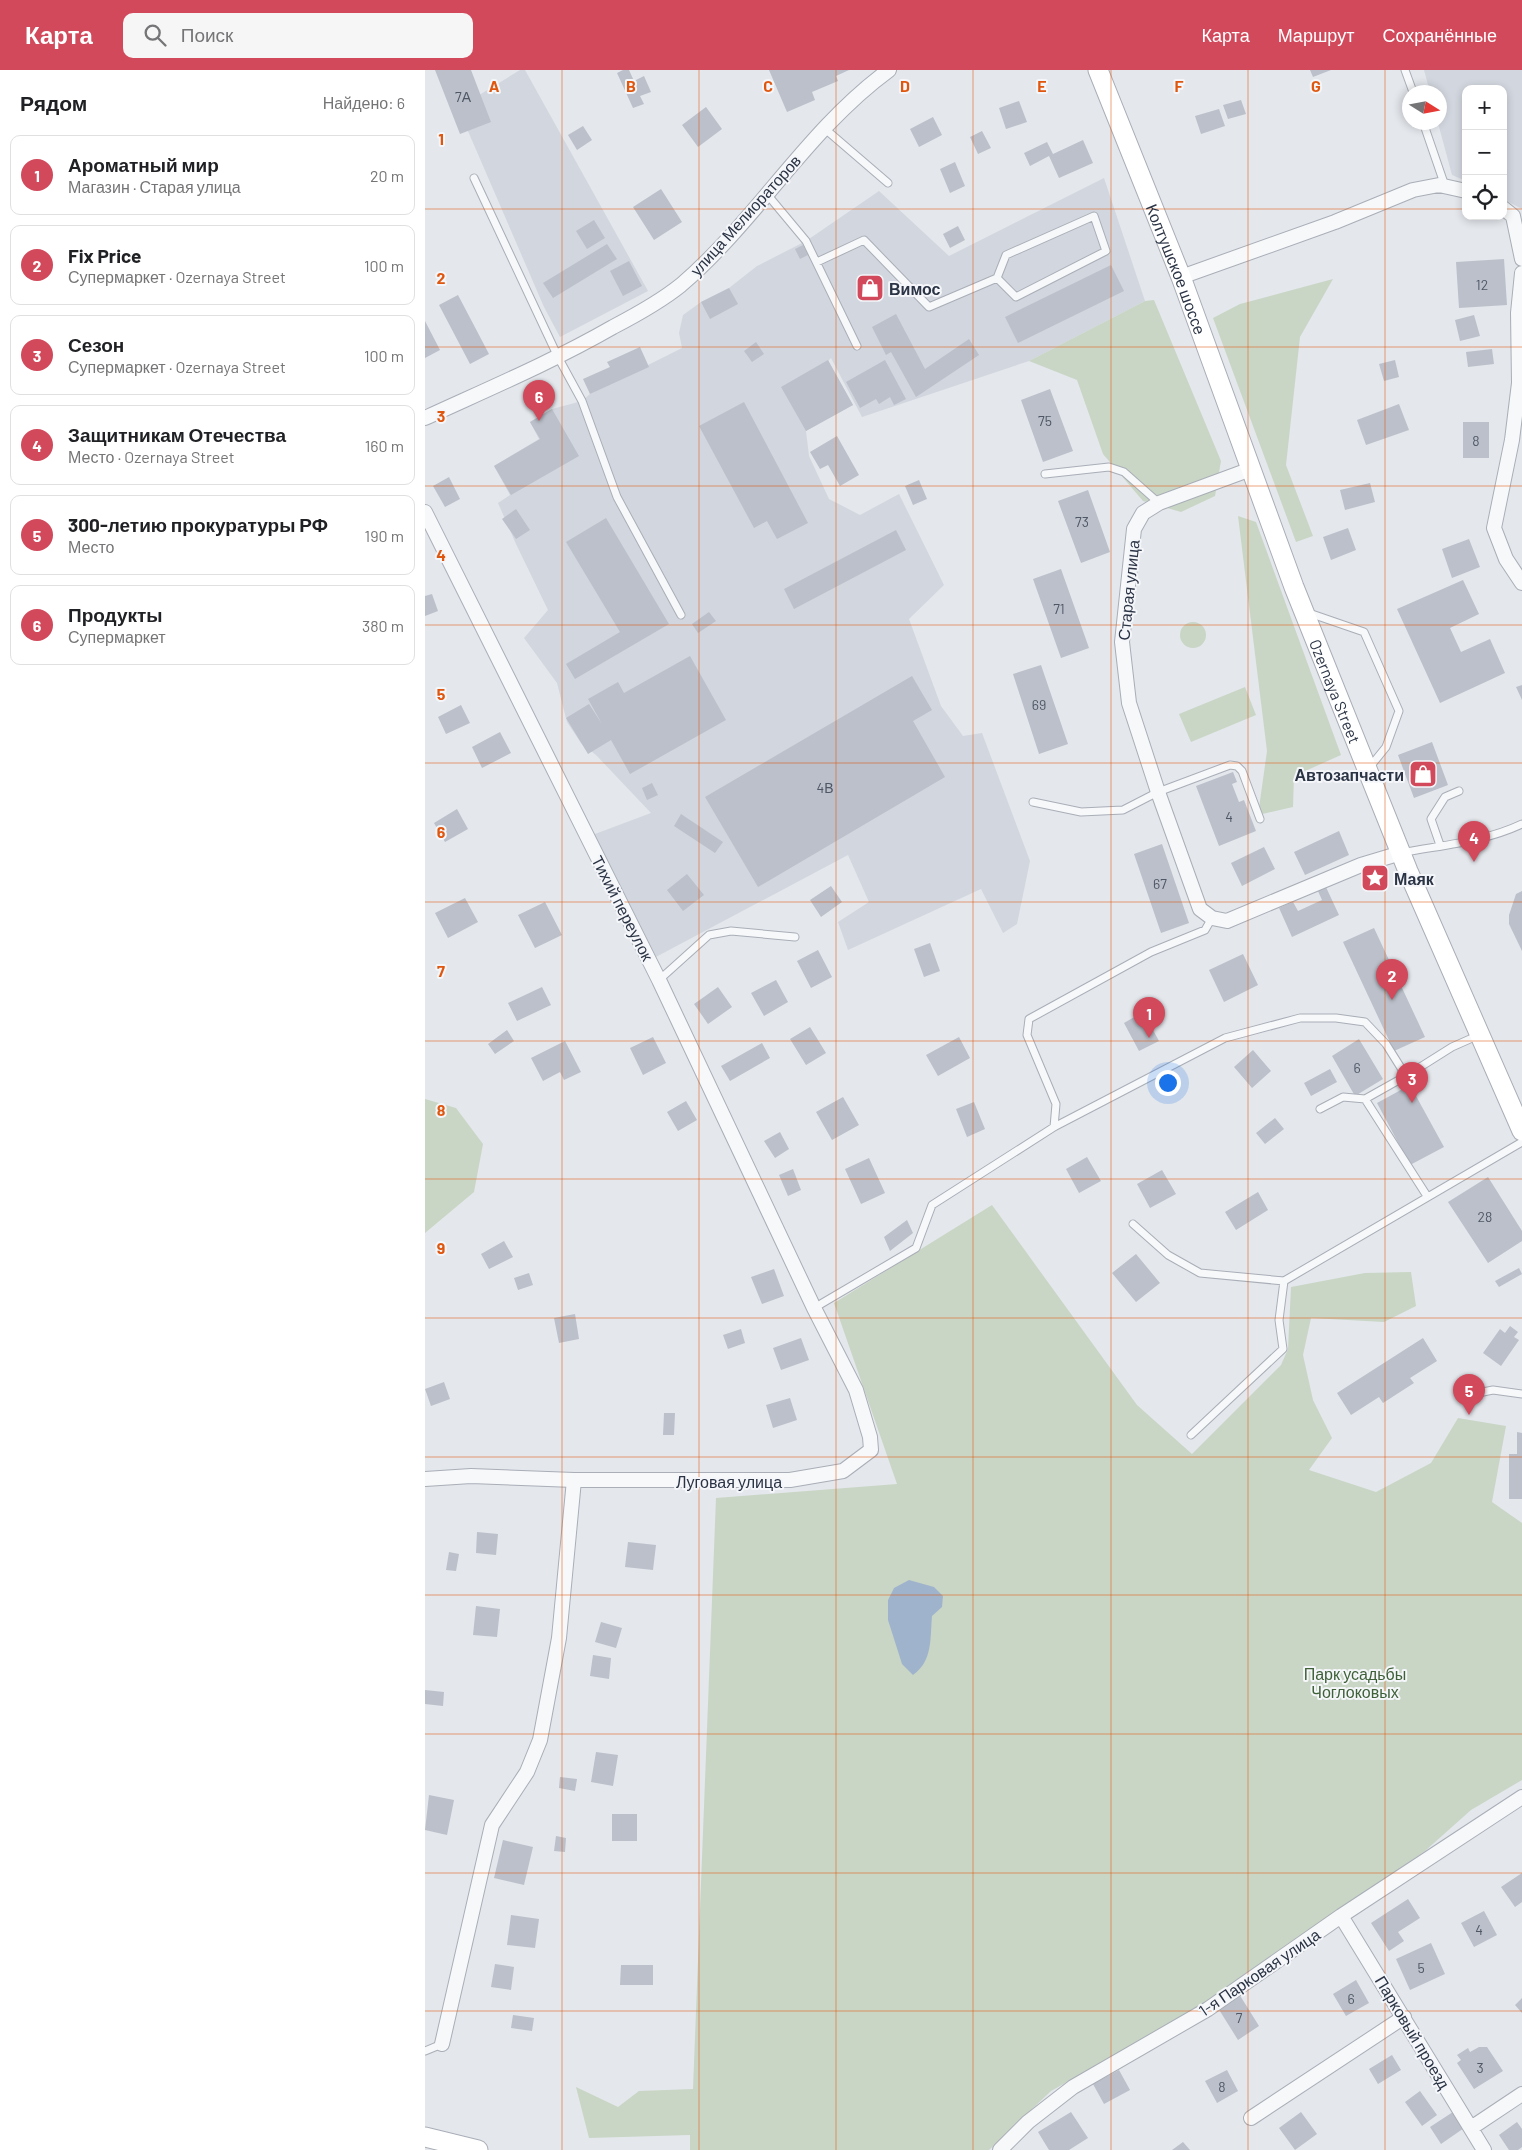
<!DOCTYPE html>
<html lang="ru">
<meta charset="utf-8">
<style>
body{margin:0;font-family:Barlow,sans-serif;background:#f6f6f6;color:#202124}
.controls{position:absolute;right:15px;top:15px;display:grid;overflow:hidden;border-radius:10px;box-shadow:0 2px 8px #0003}
.controls button{width:45px;height:45px;display:grid;place-items:center;padding:0;border:0;border-bottom:1px solid #e0e0e0;background:#fff;color:#202124;font:25px sans-serif}
.compass{position:absolute;left:977px;top:15px;width:45px;height:45px;border-radius:50%;background:#fff;box-shadow:0 2px 8px #0003;rotate:101deg}
.you{position:absolute;left:742px;top:1012px;width:18px;height:18px;margin:-12px;border:4px solid #fff;border-radius:50%;background:#1a73e8;box-shadow:0 0 0 8px #1a73e833}
.badge{display:grid;place-items:center;width:32px;height:32px;border-radius:50%;background:#d1495b;color:#fff;font-size:16px;font-weight:700}
.pin{position:absolute;translate:-50% -41px;filter:drop-shadow(0 1px 2px #0008)}
.pin::after{content:'';position:absolute;top:26px;width:18px;height:15px;background:inherit;clip-path:polygon(0 0,100% 0,50% 100%)}
.list{margin:0;padding:0;list-style:none}
h2{display:flex;justify-content:space-between;align-items:center;height:65px;margin:0;padding:0 20px;font-size:21px}
h2 small{font-size:16px;font-weight:400;color:#757577}
.list li{display:grid;grid-template-columns:32px 1fr auto;gap:15px;align-items:center;box-sizing:border-box;height:80px;margin:0 10px 10px;padding:0 10px;border:1px solid #e0e0e0;border-radius:10px}
.list b{display:block;font-size:19px;white-space:nowrap}
.list p{margin:0;font-size:16px;white-space:nowrap;color:#757577}
.list em{font-size:16px;font-style:normal;color:#757577}
.icon{flex:none;width:28px;height:28px;fill:none;stroke:currentColor;stroke-width:2;stroke-linecap:round;stroke-linejoin:round}
.map{position:relative;flex:none;width:1097px;height:2080px;overflow:hidden}
header{display:flex;align-items:center;gap:30px;box-sizing:border-box;height:70px;padding:0 25px;background:#d1495b;color:#fff}
header strong{font-size:24px}
nav{display:flex;gap:28px;margin-inline-start:auto;font-size:18px}
.search{width:350px;height:45px;background:#f6f6f6;display:flex;align-items:center;gap:12px;box-sizing:border-box;padding:0 18px;border-radius:10px;color:#757577;font-size:19px}
main{display:flex}
aside{flex:1;background:#fff}
.map>svg:first-child{display:block}
.built{fill:#d2d6de}
.green{fill:#c9d6c5}
.water{fill:#9fb4cc}
.building{fill:#bbc0ca}
.lines{fill:none;stroke-linecap:round;stroke-linejoin:round}
.lane-casing{stroke:#a9aeb7;stroke-width:9}
.street-casing{stroke:#a9aeb7;stroke-width:16}
.secondary-casing{stroke:#a9aeb7;stroke-width:21}
.lane{stroke:#f7f8fa;stroke-width:7}
.street{stroke:#f7f8fa;stroke-width:14}
.secondary{stroke:#fff;stroke-width:19}
.grid{fill:none;stroke:#df570f;stroke-width:1;stroke-opacity:0.55}
.labels{text-anchor:middle;dominant-baseline:central;stroke-width:4;stroke-linejoin:round;paint-order:stroke}
.number-label{font-size:14px;fill:#4f5766}
.street-label{font-size:16px;fill:#2b3445;stroke:#f4f6f9}
.poi-label{font-size:16px;font-weight:bold;fill:#2b3445;stroke:#f4f6f9;text-anchor:start}
.park-label{font-size:16px;fill:#3f6138;stroke:#f4f6f9}
.grid-label{font-size:16px;text-anchor:middle;font-weight:bold;fill:#df570f;stroke:#f4f6f9;stroke-width:4;stroke-linejoin:round;paint-order:stroke}
</style>
<header>
<strong>Карта</strong>
<div class="search"><svg class="icon" aria-label="search" viewBox="0 0 24 24"><circle cx="10" cy="10" r="6"/><path d="M15 15l6 6"/></svg>Поиск</div>
<nav><a>Карта</a><a>Маршрут</a><a>Сохранённые</a></nav>
</header>
<main>
<aside>
<h2>Рядом<small>Найдено: 6</small></h2>
<ul class="list">
<li><span class="badge">1</span><div><b>Ароматный мир</b><p>Магазин · Старая улица</p></div><em>20 m</em></li>
<li><span class="badge">2</span><div><b>Fix Price</b><p>Супермаркет · Ozernaya Street</p></div><em>100 m</em></li>
<li><span class="badge">3</span><div><b>Сезон</b><p>Супермаркет · Ozernaya Street</p></div><em>100 m</em></li>
<li><span class="badge">4</span><div><b>Защитникам Отечества</b><p>Место · Ozernaya Street</p></div><em>160 m</em></li>
<li><span class="badge">5</span><div><b>300-летию прокуратуры РФ</b><p>Место</p></div><em>190 m</em></li>
<li><span class="badge">6</span><div><b>Продукты</b><p>Супермаркет</p></div><em>380 m</em></li>
</ul>
</aside>
<div class="map">
<svg width="1097" height="2080" viewBox="0 0 1097 2080">
<rect width="100%" height="100%" fill="#e4e7ec"/>
<!-- built -->
<path class="built" d="M95,0h5l123,221 -88,46 -16,-30 -86,-199z
M999,0h98v139l-19,-10v-110h-37v92l-14,-6 -14,-52 1,-31h-9z
M679,108l41,123 -116,60 -167,56 -31,-59 -3,3 25,44 -47,26 3,25 20,43 31,16 39,-21 45,91 -35,34 32,87 22,30 19,-3 48,128 -13,63 -14,9 -22,-44 -133,61 -10,-28 31,-20 -21,-47 -194,103 -67,-121 64,-24 -55,-58 -15,-12 -14,-21 -10,-39 -33,-45 24,-28 -32,-66 -18,-41 12,-8 -16,-29 45,-27 -9,-17 22,-13 30,-8 8,-7 92,-46 -3,-15 4,-18 18,-13 28,-14 28,-22 49,-25 73,-50 70,65z"/>
<!-- green -->
<path class="green" d="M908,209l-33,58 -14,128 27,71 -17,6 -83,-224 27,-14z
M729,230l67,161 -6,35 -34,16 -38,-11 -40,-47 -26,-74 -48,-19 116,-60z
M813,446l18,6 85,233 -47,21 -1,31 -35,8 9,-64z
M755 565a13 13 0 1 1 26 0a13 13 0 1 1-26 0Z
M820,617l11,28 -65,27 -12,-28z
M0,1029l31,9 27,36 -9,48 -49,41z
M567,1135l145,200 55,49 89,-89 7,-16 3,-62 74,-14 46,-1 5,34 -32,16 -73,-4 -8,37 10,45 19,38 -23,32 67,22 55,-29 27,-45 48,8 -14,76 30,21v257l-51,30 -46,41 -242,166 -132,74 -62,59h-299v-15l-101,3 -13,-51 42,20 21,-16 54,-2 23,-591 181,-14 -63,-181z"/>
<!-- water -->
<path class="water" d="M484,1510l25,7 9,9 -1,11 -10,9c-2,22 1,45 -19,59l-11,-11 -14,-44v-20l6,-12z"/>
<!-- building -->
<path class="building" d="M10,0h36l20,52 -31,12z
M198,0h6l5,11 10,-5 7,16 -11,4 4,8 -11,4 -16,-35z
M344,0h80l-13,6 2,5 -26,11 3,8 -28,12z
M885,0h21l-18,7z
M816,30l5,14 -18,5 -5,-14z
M594,31l8,21 -21,7 -7,-21z
M281,37l16,22 -24,18 -16,-22z
M794,39l6,17 -24,8 -6,-18z
M508,47l9,18 -23,12 -9,-18z
M158,56l9,14 -15,10 -9,-15z
M557,61l9,17 -13,6 -8,-17z
M658,70l10,23 -34,15 -10,-22 -19,10 -6,-13 23,-11 6,12z
M530,92l10,24 -15,7 -10,-24z
M236,119l21,33 -28,18 -21,-33z
M169,150l11,18 -18,11 -11,-18z
M533,156l7,14 -15,8 -7,-14z
M182,174l10,15 -64,39 -10,-15z
M378,175l5,10 -8,4 -5,-10z
M1079,189l3,46 -48,3 -3,-46z
M204,191l13,25 -19,10 -13,-25z
M686,195l13,26 -106,52 -13,-26z
M304,218l9,16 -28,15 -9,-17z
M33,225l31,59 -19,10 -31,-59z
M471,244l29,55 44,-30 10,16 -63,42 -25,-45 -5,3 -14,-28z
M1049,245l6,21 -20,5 -5,-21z
M0,251l15,29 -15,8z
M331,272l8,12 -12,8 -8,-11z
M215,277l9,20 -59,27 -7,-15 27,-12 -3,-5z
M1067,279l2,15 -26,3 -2,-15z
M403,290l25,45 -47,26 -25,-44z
M460,290l21,39 -12,6 -4,-8 -11,7 -3,-5 -16,9 -14,-26z
M970,290l4,17 -15,4 -5,-17z
M625,319l23,62 -30,11 -22,-62z
M319,332l64,121 -31,16 -10,-18 -13,7 -55,-102z
M974,334l10,26 -43,15 -9,-25z
M127,339l27,47 -68,39 -17,-29 46,-27 -10,-17z
M1038,352h26v36h-26z
M412,366l22,39 -19,11 -12,-21 -8,4 -10,-17z
M24,407l11,22 -15,8 -12,-21z
M494,410l8,19 -14,6 -8,-19z
M945,413l5,19 -30,8 -5,-20z
M663,420l22,62 -29,11 -23,-62z
M91,439l14,21 -14,9 -14,-20z
M181,448l63,106 -94,55 -9,-15 54,-32 -54,-90z
M923,458l8,22 -25,10 -8,-23z
M471,460l10,20 -112,59 -10,-20z
M1044,469l11,28 -28,11 -10,-29z
M636,499l28,79 -28,10 -28,-79z
M1038,510l16,34 -29,14 11,24 29,-13 15,34 -65,30 -43,-94z
M7,524l6,17 -13,5v-20z
M284,542l7,9 -18,12 -6,-9z
M265,586l36,64 -96,54 -19,-34 -23,14 -22,-36 23,-14 13,20 -14,-25 30,-17 6,11z
M616,595l27,79 -29,10 -26,-80z
M487,606l20,34 -19,11 32,56 -187,110 -53,-90z
M1097,615v15l-6,-13z
M36,635l9,18 -24,11 -8,-17z
M75,662l11,21 -29,15 -10,-21z
M1007,672l16,43 -34,13 -16,-43z
M808,702l4,10 -5,2 7,18 5,-2 12,31 -37,15 -23,-60z
M227,713l6,12 -11,5 -5,-12z
M32,739l11,20 -23,13 -11,-19z
M256,744l42,28 -8,11 -41,-27z
M914,761l10,24 -44,20 -11,-23z
M737,774l27,79 -28,10 -27,-79z
M839,777l11,22 -33,17 -11,-23z
M262,804l17,21 -21,16 -16,-21z
M900,815l14,30 -47,22 -13,-29 14,-6 5,9 24,-11 -5,-11z
M406,816l11,16 -21,15 -11,-17z
M1097,821v60l-13,-27v-9l7,-21z
M40,828l13,24 -30,16 -13,-25z
M120,832l17,33 -27,13 -17,-33z
M949,858l51,109 -31,14 -51,-109z
M505,873l10,28 -16,6 -10,-28z
M393,880l14,27 -21,11 -14,-27z
M818,884l15,31 -34,17 -15,-32z
M351,910l12,22 -24,14 -13,-23z
M117,917l9,18 -34,16 -9,-18z
M293,917l14,20 -24,17 -14,-20z
M718,942l16,29 -20,10 -15,-28z
M385,957l16,26 -20,12 -16,-26z
M82,960l7,11 -19,13 -7,-10z
M228,967l13,26 -23,12 -13,-27z
M534,967l11,21 -32,18 -12,-21z
M934,969l24,40 -28,17 -23,-40z
M140,971l16,31 -17,8 -4,-8 -17,9 -12,-23z
M337,973l8,15 -40,23 -9,-15z
M828,980l18,21 -19,17 -18,-21z
M905,999l7,13 -26,14 -7,-13z
M985,1015l34,62 -34,18 -33,-62z
M418,1027l16,28 -27,15 -16,-28z
M261,1031l11,19 -19,11 -11,-19z
M549,1032l11,27 -18,8 -11,-28z
M850,1048l9,11 -19,15 -9,-11z
M355,1062l9,17 -14,9 -11,-17z
M662,1087l14,24 -22,12 -13,-24z
M444,1088l16,35 -24,11 -16,-35z
M368,1099l8,21 -13,6 -9,-21z
M737,1100l14,24 -26,14 -13,-24z
M1063,1107l34,54v10l-34,22 -40,-61z
M833,1122l10,18 -32,20 -11,-18z
M482,1150l6,13 -23,18 -6,-14z
M79,1171l9,16 -24,12 -8,-15z
M711,1184l24,29 -24,19 -24,-29z
M1094,1198l3,6 -23,13 -4,-6z
M349,1199l10,27 -22,8 -11,-27z
M104,1203l4,12 -15,5 -4,-12z
M150,1244l4,25 -20,4 -5,-25z
M1085,1256l8,6 -4,5 5,3 -18,26 -18,-13 17,-24 5,4z
M316,1259l4,14 -17,6 -5,-14z
M376,1268l8,22 -28,10 -8,-22z
M998,1268l14,23 -27,17 4,5 -31,20 -4,-6 -28,18 -14,-22z
M19,1312l6,17 -19,7 -6,-17z
M365,1328l7,22 -24,8 -7,-23z
M239,1343h11l-1,22h-11z
M1092,1362l5,1v66h-13v-45h8z
M52,1462l21,2 -2,21 -20,-2z
M203,1472l28,3 -3,25 -28,-3z
M24,1482l10,2 -3,17 -10,-1z
M51,1536l24,3 -3,28 -24,-2z
M176,1552l21,6 -6,20 -21,-6z
M168,1585l18,3 -2,21 -19,-3z
M0,1620l19,2 -1,14 -18,-2z
M171,1682l22,3 -5,31 -22,-4z
M135,1707l17,2 -2,12 -16,-3z
M4,1725l25,5 -7,35 -22,-5z
M187,1744h25v27h-25z
M131,1766l10,2 -1,14 -11,-1z
M78,1770l30,7 -9,38 -30,-7z
M1097,1803v29l-7,5 -14,-20z
M983,1829l12,19 -22,14 6,9 -15,10 -18,-28z
M1059,1841l13,24 -23,12 -13,-24z
M86,1845l28,4 -4,29 -28,-3z
M1006,1873l14,31 -35,16 -14,-31z
M70,1894l19,3 -3,23 -20,-3z
M196,1895h32v20h-33z
M931,1910l13,23 -23,13 -13,-22z
M814,1924l20,32 -21,14 -20,-32z
M1097,1928v15l-7,-8z
M88,1945l21,3 -2,13 -21,-3z
M1054,1977h8l16,24 -29,18 -17,-26 4,-3 -4,-5 11,-7 2,4z
M967,1985l9,15 -23,14 -9,-15z
M694,2000l11,20 -26,14 -11,-20z
M802,2000l11,21 -21,12 -12,-22z
M995,2021l17,24 -15,11 -17,-24z
M1031,2040l11,16 -26,18 -11,-17z
M646,2042l17,26 -19,12h-20l-11,-18z
M876,2042l16,22 -22,16 -16,-22z
M1092,2052l5,7v18l-4,3h-9l-10,-15z
M758,2072l7,8h-18z"/>
<g class="lines">
<defs>
<path id="lane" d="M980,0l8,22
M998,52l22,64
M399,58l64,55
M49,108l84,179 24,44 35,96 64,118
M341,123l40,48 51,105
M392,192l47,-22 65,67 68,-29 19,19 90,-46 -12,-35 -88,39 -9,23
M620,404l64,-7 15,5 35,31
M881,542l58,20 35,79 -13,36 -17,21
M608,732l48,10 42,-2 35,-18 72,-27 7,1 5,5 18,48
M1015,775l-9,-26 14,-22 14,-6
M976,783c41,-8 83,-11 121,-29
M234,910l50,-45 22,-4 64,6
M940,1029l62,97
M895,1039l23,-12 22,2 41,-23
M629,1057l2,-23 -29,-69 2,-16 122,-67 54,-22 7,-12
M708,1154l35,31 32,18 84,8 238,-139
M389,1238l102,-60 16,-43 122,-78 171,-89 75,-20h36l29,4 21,22 20,32 46,-29 27,-12
M1053,1323l15,-3 29,4
M766,1365l92,-86 -4,-29 5,-39
M0,1981l17,-7"/>
<path id="street" d="M1078,138l10,8 9,43
M1097,203l-4,40 1,70 -7,57 -18,88 12,31 16,24
M756,207l154,-55 78,-32 26,-5 27,6
M0,348c63,-29 127,-56 188,-91 23,-12 47,-25 68,-42 76,-65 126,-155 208,-215
M826,399l-92,34 -16,10 -9,16 -12,113 7,61 29,89 42,117 12,9 15,3 134,-56 40,-12
M0,442l234,468 155,328 42,82 14,47 1,13 -28,21 -53,9h-216l-103,-4 -46,3
M916,1846l143,234
M17,1974l50,-219 35,-53 13,-32 19,-102 15,-158
M826,2048l153,-101
M1046,2058l51,-34
M575,2080l28,-28 45,-35 135,-78 133,-93 181,-119"/>
<g id="secondary">
<path id="s1" d="M673,0l83,207 113,310 114,284 114,260"/>
<path d="M0,2067l53,13"/>
</g>
</defs>
<!-- lane casing -->
<use href="#lane" class="lane-casing"/>
<!-- street casing -->
<use href="#street" class="street-casing"/>
<!-- secondary casing -->
<use href="#secondary" class="secondary-casing"/>
<!-- lane -->
<use href="#lane" class="lane"/>
<!-- street -->
<use href="#street" class="street"/>
<!-- secondary -->
<use href="#secondary" class="secondary"/>
</g>
<!-- grid -->
<path class="grid" d="M137,0v2080M274,0v2080M411,0v2080M548,0v2080M686,0v2080M823,0v2080M960,0v2080M0,139h1041M1078,139h19M0,277h1097M0,416h1097M0,555h1097M0,693h1097M0,832h1097M0,971h1097M0,1109h1097M0,1248h1097M0,1387h1097M0,1525h1097M0,1664h1097M0,1803h1097M0,1941h1097"/>
<!-- icons -->
<defs>
<symbol id="shop-square" viewBox="-11 -11 22 22"><rect x="-9" y="-9" width="18" height="18" rx="4" fill="#d1495b" stroke="#f4f6f9"/><path d="M-5-2.5h2.3a2.7 3.5 0 0 1 5.4 0H5L5.5 6h-11ZM-1.5-2.5h3a1.5 2.3 0 0 0-3 0Z" fill="#fff"/></symbol>
<symbol id="sight-square" viewBox="-11 -11 22 22"><rect x="-9" y="-9" width="18" height="18" rx="4" fill="#d1495b" stroke="#f4f6f9"/><path d="M0-6L1.8-2.2L6-1.7L2.9 1.2L3.7 5.4L0 3.3L-3.7 5.4L-2.9 1.2L-6-1.7L-1.8-2.2Z" fill="#fff"/></symbol>
</defs>
<g fill-rule="evenodd">
<use href="#shop-square" x="429" y="202" width="32" height="32"/>
<use href="#shop-square" x="982" y="688" width="32" height="32"/>
<use href="#sight-square" x="934" y="792" width="32" height="32"/>
</g>
<g class="labels">
<!-- number labels -->
<g class="number-label">
<text x="38" y="26">7А</text>
<text x="1057" y="214">12</text>
<text x="620" y="350">75</text>
<text x="1051" y="370">8</text>
<text x="657" y="451">73</text>
<text x="634" y="538">71</text>
<text x="614" y="634">69</text>
<text x="400" y="717">4В</text>
<text x="804" y="746">4</text>
<text x="735" y="813">67</text>
<text x="932" y="997">6</text>
<text x="1060" y="1146">28</text>
<text x="1054" y="1859">4</text>
<text x="996" y="1897">5</text>
<text x="926" y="1928">6</text>
<text x="814" y="1947">7</text>
<text x="1055" y="1997">3</text>
<text x="797" y="2016">8</text>
</g>
<!-- street labels -->
<g class="street-label">
<text transform="translate(320 145) rotate(-48)">улица Мелиораторов</text>
<text stroke="none"><textPath href="#s1" startOffset="214">Колтушское шоссе</textPath></text>
<text transform="translate(703 520) rotate(-84)">Старая улица</text>
<text stroke="none"><textPath href="#s1" startOffset="665">Ozernaya Street</textPath></text>
<text transform="translate(198 838) rotate(63)">Тихий переулок</text>
<text x="304" y="1411">Луговая улица</text>
<text transform="translate(834 1902) rotate(-34)">1-я Парковая улица</text>
<text transform="translate(988 1962) rotate(59)">Парковый проезд</text>
</g>
<!-- poi labels -->
<g class="poi-label">
<text x="464" y="218">Вимос</text>
<text x="979" y="704" text-anchor="end">Автозапчасти</text>
<text x="969" y="808">Маяк</text>
</g>
<!-- park labels -->
<g class="park-label">
<text x="930" y="1603">Парк усадьбы<tspan x="930" dy="18">Чоглоковых</tspan></text>
</g>
</g>
<g class="grid-label">
<text x="69" y="22">A</text>
<text x="206" y="22">B</text>
<text x="343" y="22">C</text>
<text x="480" y="22">D</text>
<text x="617" y="22">E</text>
<text x="754" y="22">F</text>
<text x="891" y="22">G</text>
<text x="16" y="75">1</text>
<text x="16" y="214">2</text>
<text x="16" y="352">3</text>
<text x="16" y="491">4</text>
<text x="16" y="630">5</text>
<text x="16" y="768">6</text>
<text x="16" y="907">7</text>
<text x="16" y="1046">8</text>
<text x="16" y="1184">9</text>
</g>
</svg>
<div class="controls">
<button>+</button>
<button>−</button>
<button><svg class="icon" aria-label="locate" viewBox="0 0 24 24"><circle cx="12" cy="12" r="6"/><path d="M12 2v4M12 18v4M2 12h4M18 12h4"/></svg></button>
</div>
<svg class="compass" viewBox="-18 -18 36 36"><path d="M0-13l5 13h-10z" fill="#e53935"/><path d="M0 13l5-13h-10z" fill="#757577"/></svg>
<div class="you"></div>
<div class="pin badge" style="left:724px;top:968px">1</div>
<div class="pin badge" style="left:967px;top:930px">2</div>
<div class="pin badge" style="left:987px;top:1033px">3</div>
<div class="pin badge" style="left:1049px;top:792px">4</div>
<div class="pin badge" style="left:1044px;top:1345px">5</div>
<div class="pin badge" style="left:114px;top:351px">6</div>
</div>
</main>
